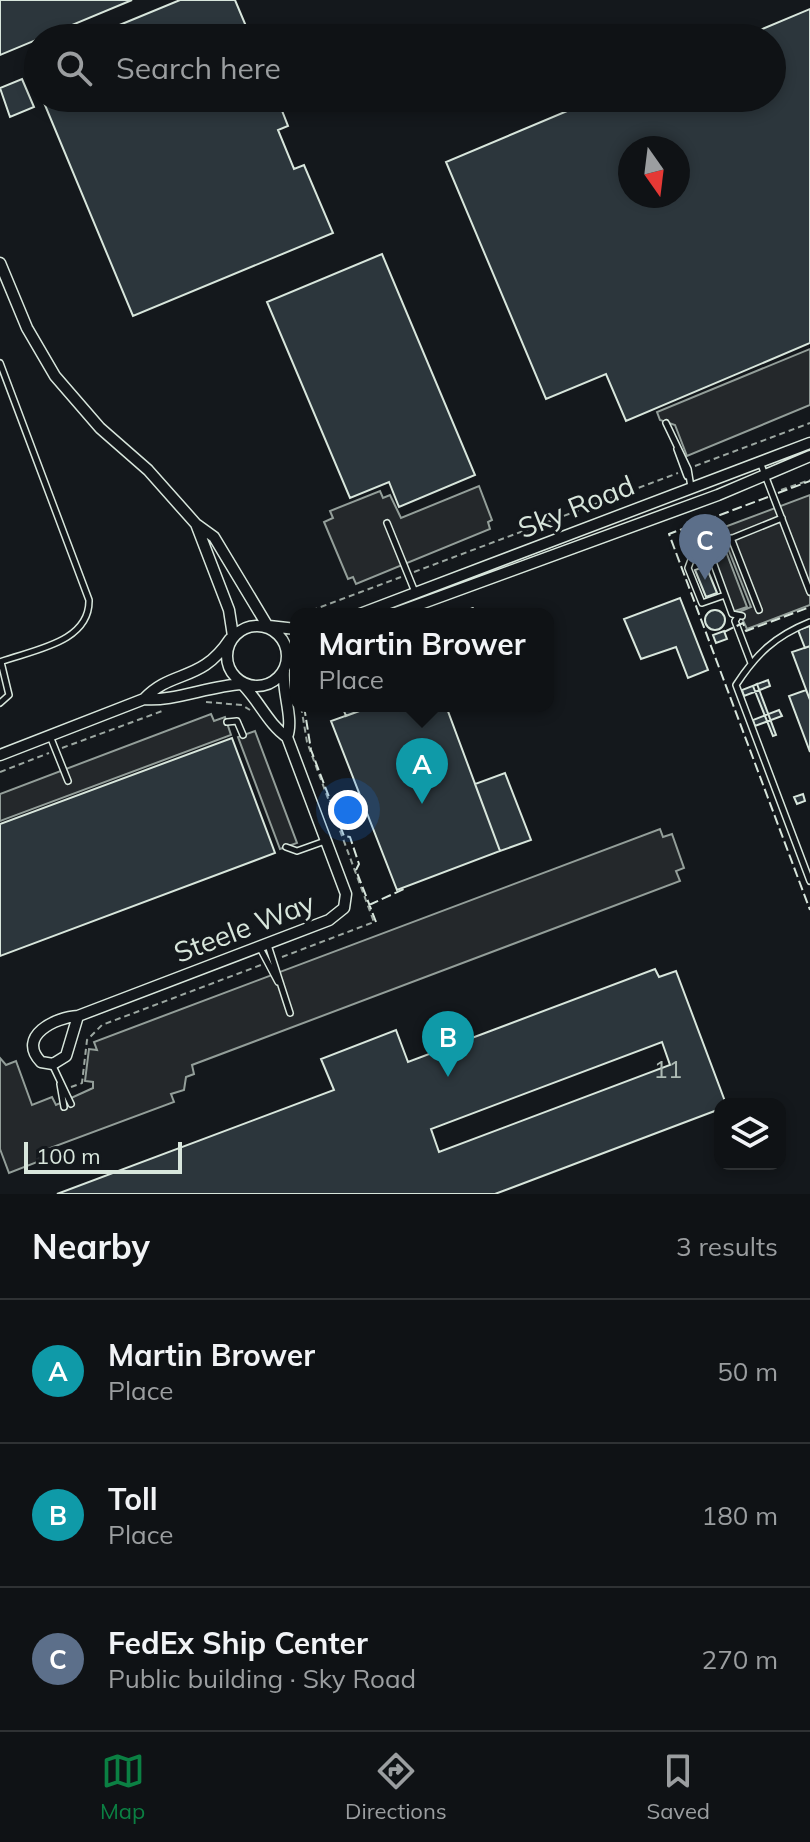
<!DOCTYPE html>
<meta charset="utf-8">
<style>
body{margin:0;font-family:Mulish,sans-serif;background:#181b1e;color:#f1f3f6}
.controls{position:absolute;right:24px;bottom:24px;display:grid;overflow:hidden;border-radius:16px;box-shadow:0 4px 12px #0003}
.controls button{width:72px;height:72px;display:grid;place-items:center;padding:0;border:0;border-bottom:2px solid #2f3234;background:#0f1215;color:#f1f3f6;font:40px sans-serif}
.compass{position:absolute;left:618px;top:136px;width:72px;height:72px;border-radius:50%;background:#0f1215;box-shadow:0 4px 12px #0003;rotate:166deg}
.scale{position:absolute;left:24px;bottom:20px;width:158px;box-sizing:border-box;padding-left:8px;border:4px solid #d8e6dc;border-top:0;font-size:22px;line-height:28px;white-space:nowrap;color:#d8e6dc;-webkit-text-stroke:6px #14181c;paint-order:stroke}
.you{position:absolute;left:348px;top:810px;width:28px;height:28px;margin:-20px;border:6px solid #fff;border-radius:50%;background:#1a73e8;box-shadow:0 0 0 12px #1a73e833}
.badge{display:grid;place-items:center;width:52px;height:52px;border-radius:50%;background:#0b8043;color:#fff;font-size:26px;font-weight:700}
.pin{position:absolute;translate:-50% -66px;filter:drop-shadow(0 2px 4px #0008)}
.pin::after{content:'';position:absolute;top:42px;width:28px;height:24px;background:inherit;clip-path:polygon(0 0,100% 0,50% 100%)}
.popup{position:absolute;left:290px;top:608px;width:264px;height:104px;box-sizing:border-box;display:grid;place-content:center;border-radius:16px;background:#0f1215;filter:drop-shadow(0 2px 6px #0005);font-size:26px;white-space:nowrap;color:#9b9ea0}
.popup b{font-size:30px;color:#f1f3f6}
.popup::after{content:'';position:absolute;left:50%;top:100%;margin-left:-16px;border:16px solid transparent;border-top-color:#0f1215}
.list{margin:0;padding:0;list-style:none}
h2{display:flex;justify-content:space-between;align-items:center;height:104px;margin:0;padding:0 32px;font-size:34px}
h2 small{font-size:26px;font-weight:400;color:#9b9ea0}
.list li{display:grid;grid-template-columns:52px 1fr auto;gap:24px;align-items:center;box-sizing:border-box;height:144px;padding:0 32px;border-top:2px solid #2f3234}
.list b{display:block;font-size:30px;white-space:nowrap}
.list p{margin:0;font-size:26px;white-space:nowrap;color:#9b9ea0}
.list em{font-size:26px;font-style:normal;color:#9b9ea0}
.icon{flex:none;width:44px;height:44px;fill:none;stroke:currentColor;stroke-width:2;stroke-linecap:round;stroke-linejoin:round}
.map{position:relative;flex:none;width:810px;height:1194px;overflow:hidden}
.search{position:absolute;background:#0f1215;box-shadow:0 4px 12px #0003;left:24px;right:24px;top:24px;height:88px;display:flex;align-items:center;gap:20px;box-sizing:border-box;padding:0 28px;border-radius:44px;color:#9b9ea0;font-size:30px}
.sheet{height:536px;background:#0f1215}
nav{display:flex;justify-content:space-around;align-items:center;box-sizing:border-box;height:112px;border-top:2px solid #2f3234;background:#0f1215;font-size:22px;color:#9b9ea0}
nav a{display:grid;justify-items:center;gap:4px}
nav .on{color:#0b8043}
.map>svg:first-child{display:block}
.parking{fill:#24282b;stroke:#939e99;stroke-width:2}
.building{fill:#2c363c;stroke:#d8e6dc;stroke-width:2;fill-rule:evenodd}
.lines{fill:none;stroke-linecap:round;stroke-linejoin:round}
.service-casing{stroke:#d8e6dc;stroke-width:8}
.minor-casing{stroke:#d8e6dc;stroke-width:13}
.path{stroke:#9da8a2;stroke-width:2;stroke-dasharray:6 4;stroke-linecap:butt}
.service{stroke:#14181c;stroke-width:5}
.minor{stroke:#14181c;stroke-width:10}
.fence{stroke:#d8e6dc;stroke-width:2;stroke-dasharray:10 4;stroke-linecap:butt}
.labels{text-anchor:middle;dominant-baseline:central;stroke-width:6;stroke-linejoin:round;paint-order:stroke}
.number-label{font-size:24px;fill:#adbab4}
.street-label{font-size:28px;fill:#d8e6dc;stroke:#14181c}
</style>
<div class="map">
<svg width="810" height="1194" viewBox="0 0 810 1194">
<rect width="100%" height="100%" fill="#14181c"/>
<!-- parking -->
<path class="parking" d="M810,349v56l-123,51 -12,-31 -15,-5 -3,-8z
M479,486l13,34 -4,2 2,7 -134,55 -3,-7 -5,2 -24,-57 9,-4 -3,-7 50,-20 3,7 7,-3 11,23z
M810,495v110l-63,24 -8,-17 12,-5 -24,-61 -26,4 -3,-13z
M725,549l22,58 -15,5 -22,-58z
M211,714l3,7 11,-4 6,18 -231,86v-27z
M255,731l42,112 -17,6 -42,-112z
M660,829l3,8 9,-3 12,34 -8,3 4,10 -488,184 2,9 -8,3 -2,13 -13,4 3,8 -132,49 3,8 -36,14 -9,-24v-91l6,7 10,-4 16,44 20,-8 4,8 37,-17v-6l-8,-1 4,-32 8,1 -3,-8z"/>
<!-- building -->
<path class="building" d="M0,0h132l-132,55z
M180,0h55l16,38h-163z
M810,9v334l-184,78 -20,-47 -60,25 -100,-237 152,-64h174v-60h-31zM630,148h48v48h-48z
M38,59v29l-10,-25z
M22,79l12,28 -24,10 -10,-29z
M42,98h235l11,28 -10,4 16,39 10,-4 29,68 -200,83z
M382,254l93,221 -76,32 -10,-25 -39,16 -83,-196z
M706,566l11,27 -11,4 -11,-27z
M680,598l28,72 -20,8 -12,-31 -35,12 -17,-40z
M705 620a10 10 0 1 1 20 0a10 10 0 1 1-20 0Z
M810,626v20l-5,2 -7,-18z
M724,631l3,8 -11,4 -3,-8z
M810,646v54l-18,-48z
M768,680l2,6 -26,10 -2,-6z
M757,684l19,51 -3,1 -20,-50z
M806,690l4,10v52l-21,-56z
M342,706h31l-27,10z
M373,706h73l54,145 -103,39 -66,-169z
M779,710l3,6 -27,10 -2,-6z
M232,738l43,115 -275,103v-132z
M505,773l26,67 -31,11 -25,-67z
M803,794l2,7 -8,3 -3,-7z
M655,969l4,8 17,-6 50,133h-6v5l-225,85h-438l277,-104 -13,-31 75,-29 12,32zM662,1042l8,23 -231,87 -8,-23z"/>
<g class="lines">
<defs>
<path id="service" d="M0,363l89,237c1,43 -57,50 -89,62
M666,423l22,46 3,18
M677,449l10,27
M760,462l50,130
M387,523l28,69
M731,538l28,72
M710,552l-19,8 -3,8 14,35 23,-8
M742,616l-10,-2 -24,-66 74,-30
M737,618l-2,3 16,42
M810,622c-35,14 -54,32 -74,63l74,196
M0,703l9,-8 -8,-33
M227,722l10,-1 6,14
M50,736l18,45
M286,847l11,4 28,-10
M268,945l22,68
M260,948l18,34
M53,1066l18,38
M60,1084l4,23"/>
<path id="minor" d="M0,263l27,65 28,48 45,52 48,42 48,54 18,13 53,88
M196,524l33,86 4,26
M360,614l450,-171
M393,614l325,-119 92,-39
M227 656a30 30 0 1 1 60 0a30 30 0 1 1-60 0Z
M269,626l27,3
M243,685c16,16 26,40 44,52
M144,699c28,3 65,-13 98,-15
M0,755l144,-56c28,-30 57,-16 86,-60
M78,1016l-12,40 -13,8 -12,-2c-25,-26 15,-45 37,-46l251,-96 15,-12 2,-14 -59,-157c7,-18 -5,-45 -3,-66"/>
</defs>
<!-- service casing -->
<use href="#service" class="service-casing"/>
<!-- minor casing -->
<use href="#minor" class="minor-casing"/>
<!-- path -->
<path class="path" d="M695,466l115,-43
M781,490l29,-10
M414,572l264,-99
M302,614l99,-37
M206,702l36,3 8,5
M62,748l103,-38
M0,772l49,-19
M282,957l92,-35 -67,-180 -6,-36
M71,1087l11,-4 5,-43 15,-15 159,-60"/>
<!-- service -->
<use href="#service" class="service"/>
<!-- minor -->
<use href="#minor" class="minor"/>
<!-- fence -->
<path class="fence" d="M778,493l32,-12
M768,497l-99,37 141,376
M458,614l15,-6 2,6
M724,632l19,-9 3,8 64,-24
M304,706l7,44 33,86 6,1 9,27 -3,6 20,52
M369,905l35,-16"/>
</g>
<g class="labels">
<!-- number labels -->
<g class="number-label">
<text x="668" y="1069">11</text>
</g>
<!-- street labels -->
<g class="street-label">
<text transform="translate(576 506) rotate(-22)">Sky Road</text>
<text transform="translate(244 927) rotate(-21)">Steele Way</text>
</g>
</g>
</svg>
<div class="controls">
<button><svg class="icon" aria-label="layers" viewBox="0 0 24 24"><path d="M12 4l9 5-9 5-9-5zM3 14l9 5 9-5"/></svg></button>
</div>
<svg class="compass" viewBox="-18 -18 36 36"><path d="M0-13l5 13h-10z" fill="#e53935"/><path d="M0 13l5-13h-10z" fill="#9b9ea0"/></svg>
<div class="scale">100 m</div>
<div class="you"></div>
<div class="pin badge" style="left:422px;top:804px;background:#0f9aa8">A</div>
<div class="popup"><b>Martin Brower</b>Place</div>
<div class="pin badge" style="left:448px;top:1077px;background:#0f9aa8">B</div>
<div class="pin badge" style="left:705px;top:580px;background:#5c6f8a">C</div>
<div class="search"><svg class="icon" aria-label="search" viewBox="0 0 24 24"><circle cx="10" cy="10" r="6"/><path d="M15 15l6 6"/></svg>Search here</div>
</div>
<section class="sheet">
<h2>Nearby<small>3 results</small></h2>
<ul class="list">
<li><span class="badge" style="background:#0f9aa8">A</span><div><b>Martin Brower</b><p>Place</p></div><em>50 m</em></li>
<li><span class="badge" style="background:#0f9aa8">B</span><div><b>Toll</b><p>Place</p></div><em>180 m</em></li>
<li><span class="badge" style="background:#5c6f8a">C</span><div><b>FedEx Ship Center</b><p>Public building · Sky Road</p></div><em>270 m</em></li>
</ul>
</section>
<nav>
<a class="on"><svg class="icon" aria-label="map" viewBox="0 0 24 24"><path d="M3 6l6-2 6 2 6-2v14l-6 2-6-2-6 2zM9 4v14M15 6v14"/></svg>Map</a>
<a><svg class="icon" aria-label="directions" viewBox="0 0 24 24"><path d="M12 3l9 9-9 9-9-9zM9 14v-3h6M13 9l2 2-2 2"/></svg>Directions</a>
<a><svg class="icon" aria-label="saved" viewBox="0 0 24 24"><path d="M7 4h10v16l-5-4-5 4z"/></svg>Saved</a>
</nav>
